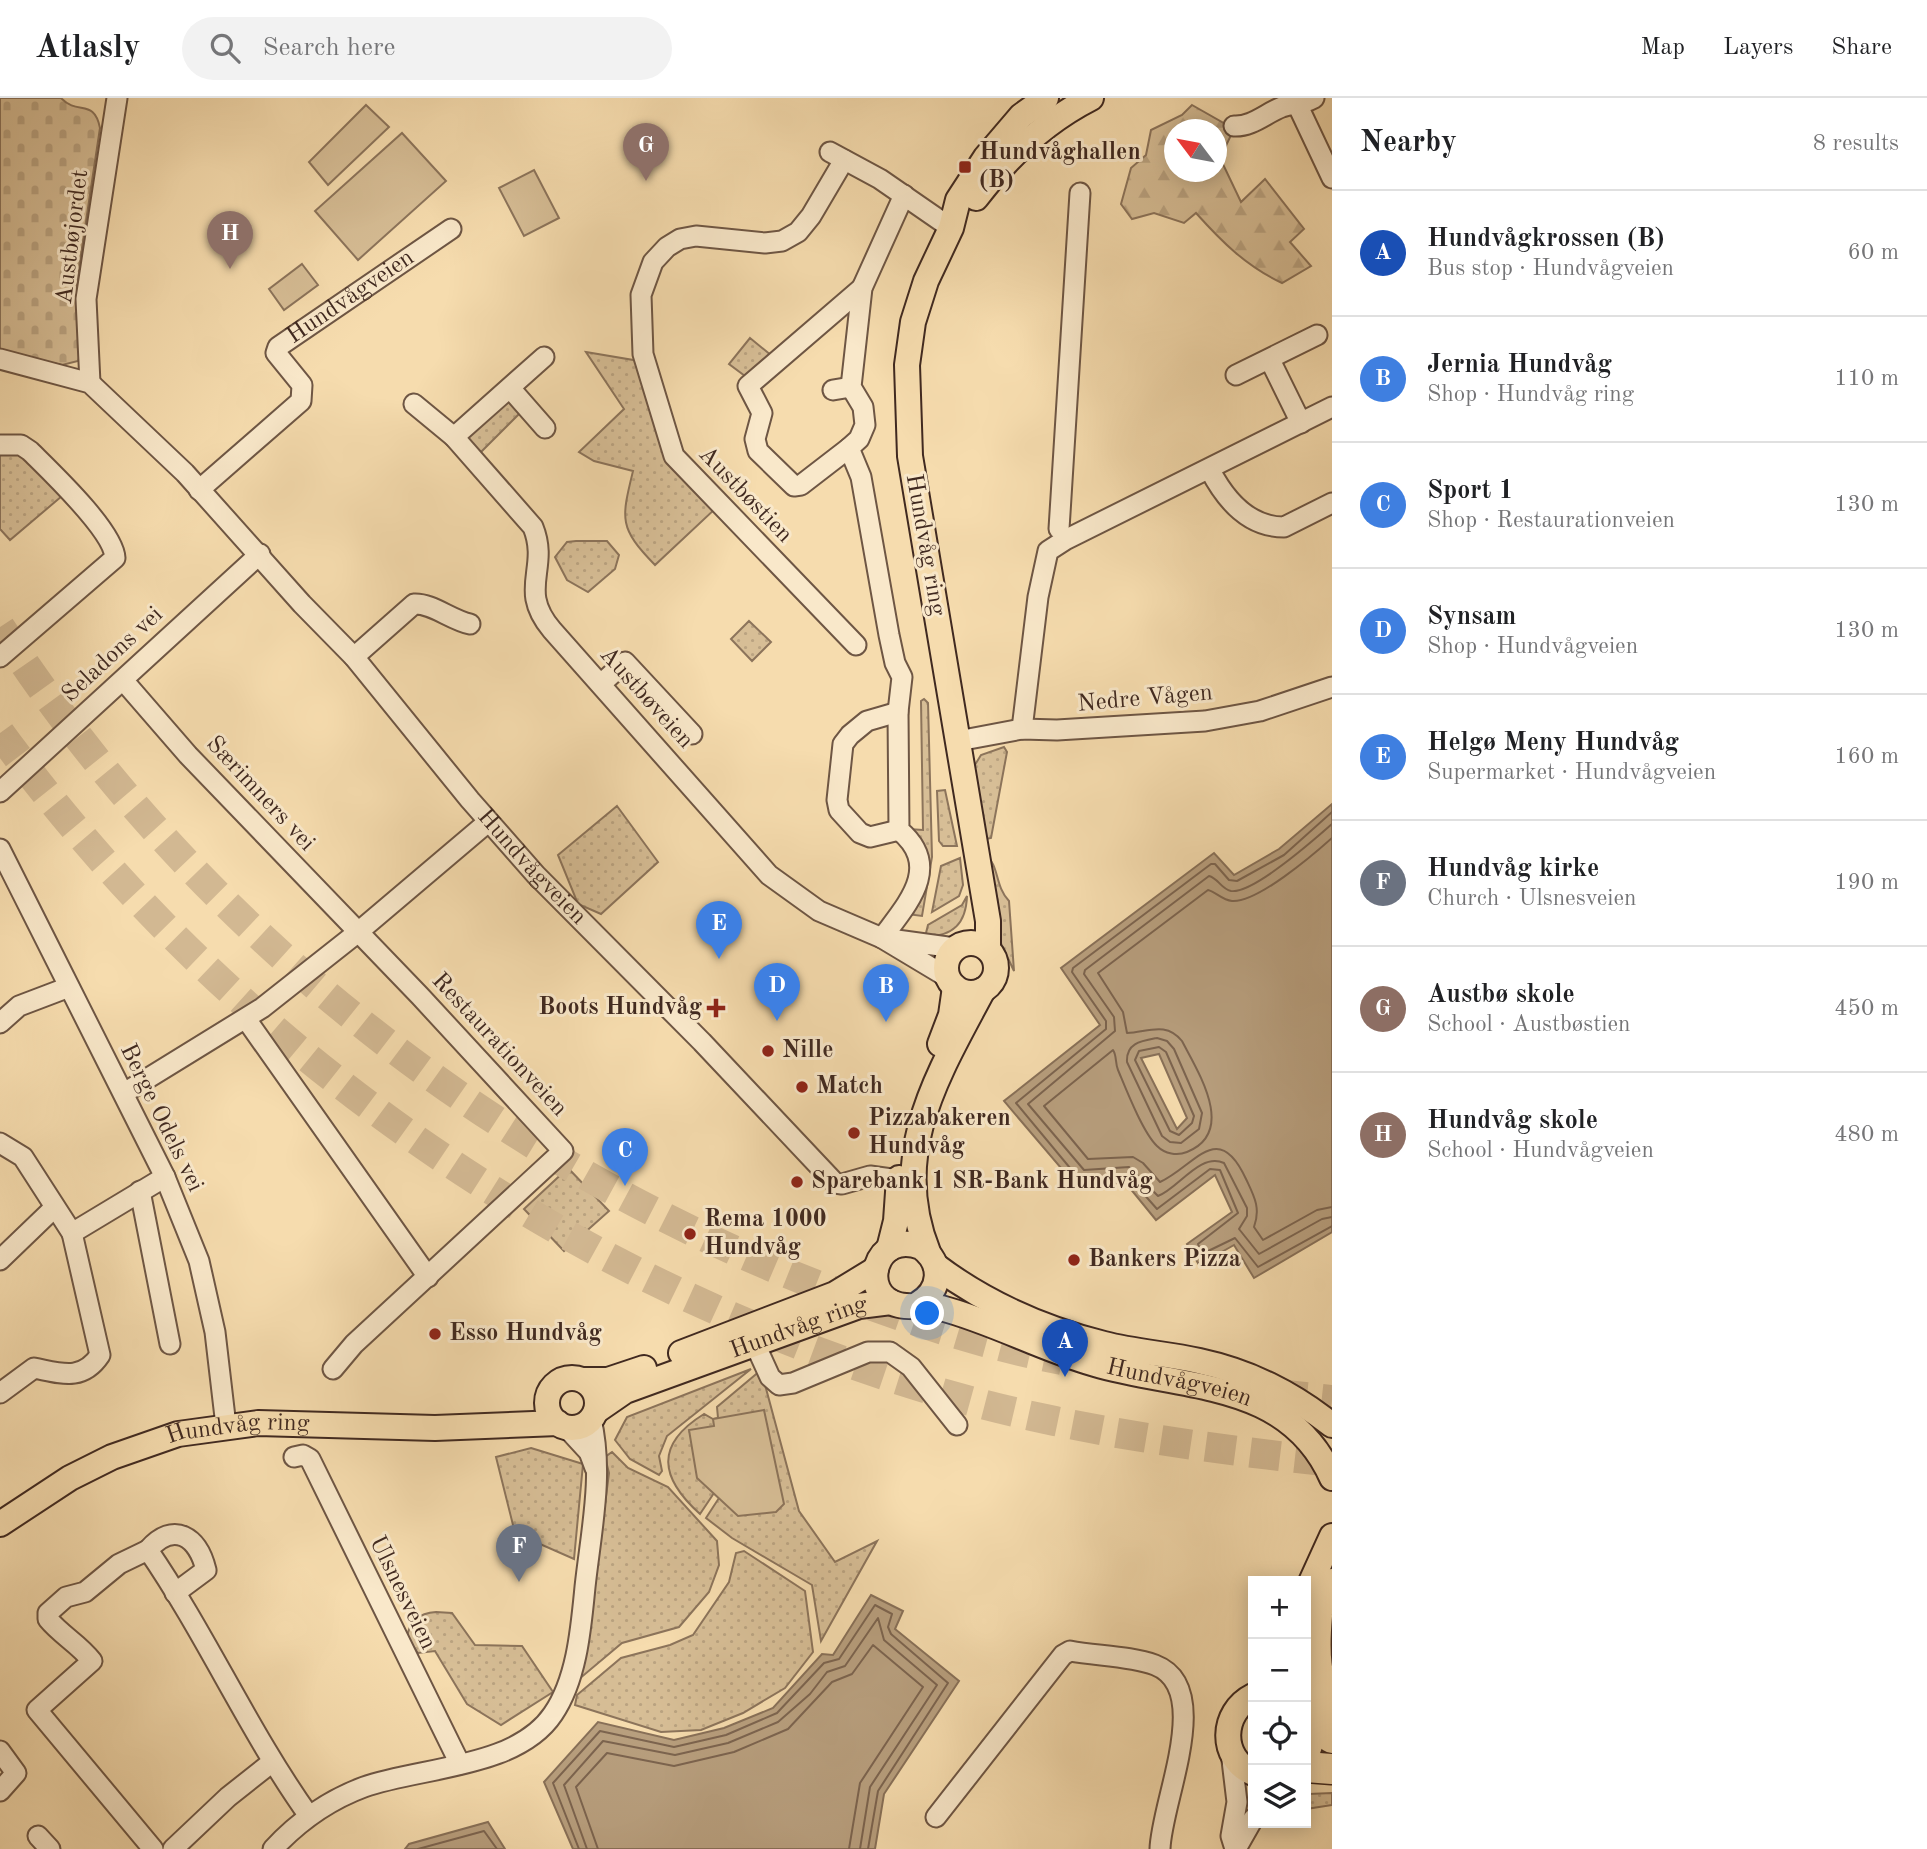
<!DOCTYPE html>
<meta charset="utf-8">
<style>
body{margin:0;font-family:"Old Standard TT",serif;background:#f2f2f2;color:#202124}
.controls{position:absolute;right:21px;bottom:21px;display:grid;overflow:hidden;border-radius:0px;box-shadow:0 4px 18px #0003}
.controls button{width:63px;height:63px;display:grid;place-items:center;padding:0;border:0;border-bottom:2px solid #e0e0e0;background:#fff;color:#202124;font:35px sans-serif}
.compass{position:absolute;left:1164px;top:21px;width:63px;height:63px;border-radius:50%;background:#fff;box-shadow:0 4px 18px #0003;rotate:302deg}
.you{position:absolute;left:928px;top:1216px;width:24px;height:24px;margin:-18px;border:5px solid #fff;border-radius:50%;background:#1a73e8;box-shadow:0 0 0 10px #1a73e833}
.badge{display:grid;place-items:center;width:46px;height:46px;border-radius:50%;background:#7c3aed;color:#fff;font-size:23px;font-weight:700}
.pin{position:absolute;translate:-50% -58px;filter:drop-shadow(0 2px 4px #0008)}
.pin::after{content:'';position:absolute;top:37px;width:24px;height:21px;background:inherit;clip-path:polygon(0 0,100% 0,50% 100%)}
.list{margin:0;padding:0;list-style:none}
h2{display:flex;justify-content:space-between;align-items:center;height:91px;margin:0;padding:0 28px;font-size:30px}
h2 small{font-size:23px;font-weight:400;color:#757577}
.list li{display:grid;grid-template-columns:46px 1fr auto;gap:21px;align-items:center;box-sizing:border-box;height:126px;padding:0 28px;border-top:2px solid #e0e0e0}
.list b{display:block;font-size:26px;white-space:nowrap}
.list p{margin:0;font-size:23px;white-space:nowrap;color:#757577}
.list em{font-size:23px;font-style:normal;color:#757577}
.icon{flex:none;width:38px;height:38px;fill:none;stroke:currentColor;stroke-width:2;stroke-linecap:round;stroke-linejoin:round}
.map{position:relative;flex:none;width:1332px;height:1751px;overflow:hidden}
header{display:flex;align-items:center;gap:42px;box-sizing:border-box;height:98px;padding:0 35px;background:#fff;border-bottom:2px solid #e0e0e0}
header strong{font-size:33px}
nav{display:flex;gap:38px;margin-inline-start:auto;font-size:24px}
.search{width:490px;height:63px;background:#f2f2f2;display:flex;align-items:center;gap:18px;box-sizing:border-box;padding:0 24px;border-radius:38px;color:#757577;font-size:26px}
main{display:flex}
aside{flex:1;background:#fff}
.map>svg:first-child{display:block}
.grass{fill:url(#grass-dots);stroke:#8c745b;stroke-width:2}
.forest{fill:url(#forest-firs);stroke:#8c745b;stroke-width:2;fill-rule:evenodd}
.cemetery{fill:url(#cemetery-stones);stroke:#8c745b;stroke-width:2}
.garden{fill:#d7be96;stroke:#8c745b;stroke-width:2}
.water{fill:#b89f7e;stroke:#887058;stroke-width:2;fill-rule:evenodd}
.lines{fill:none;stroke-linecap:round;stroke-linejoin:round}
.shore{stroke:#7c644f;stroke-width:2}
.highway-tunnel{stroke:#d2b892;stroke-width:30;stroke-dasharray:30 15;stroke-linecap:butt}
.minor-casing{stroke:#6e5644;stroke-width:23}
.major-casing{stroke:#402920;stroke-width:28}
.highway-casing{stroke:#402920;stroke-width:33}
.minor{stroke:#f9e8ca;stroke-width:19}
.major{stroke:#f6dcae;stroke-width:24}
.highway{stroke:#f6dcae;stroke-width:30}
.poi-dot{fill:#8f2418;stroke:#f9e8ca;stroke-width:2.5}
.labels{text-anchor:middle;dominant-baseline:central;stroke-width:6;stroke-linejoin:round;paint-order:stroke}
.poi-label{font-size:24px;font-weight:bold;fill:#402920;stroke:#f9e8ca;text-anchor:start}
.street-label{font-size:24px;fill:#402920;stroke:#f9e8ca}
</style>
<header>
<strong>Atlasly</strong>
<div class="search"><svg class="icon" aria-label="search" viewBox="0 0 24 24"><circle cx="10" cy="10" r="6"/><path d="M15 15l6 6"/></svg>Search here</div>
<nav><a>Map</a><a>Layers</a><a>Share</a></nav>
</header>
<main>
<div class="map">
<svg width="1332" height="1751" viewBox="0 0 1332 1751">
<defs>
<pattern id="grass-dots" width="8" height="8" patternUnits="userSpaceOnUse" patternTransform="scale(1.75)"><rect width="8" height="8" fill="#d7be96"/><path d="M2 2h.1M6 6h.1" fill="none" stroke="#baa381" stroke-width="1.8" stroke-linecap="round"/></pattern>
<pattern id="forest-firs" width="22" height="20" patternUnits="userSpaceOnUse" patternTransform="scale(1.75)"><rect width="22" height="20" fill="#d7be96"/><path d="M5 1l3.5 6h-7zM16 11l3.5 6h-7z" fill="#baa381"/></pattern>
<pattern id="cemetery-stones" width="16" height="16" patternUnits="userSpaceOnUse" patternTransform="scale(1.75)"><rect width="16" height="16" fill="#d7be96"/><path d="M2 7V4a2 2 0 0 1 4 0v3zM10 15v-3a2 2 0 0 1 4 0v3z" fill="#baa381"/></pattern>
</defs>
<rect width="100%" height="100%" fill="#f6dcae"/>
<filter id="stains"><feTurbulence type="fractalNoise" baseFrequency=".00286" numOctaves="4"/><feColorMatrix values="0 0 0 0 .2 0 0 0 0 .09 0 0 0 0 .02 0 0 0 .5 -.17"/></filter>
<radialGradient id="worn" r=".72"><stop offset=".6" stop-color="#630" stop-opacity="0"/><stop offset="1" stop-color="#630" stop-opacity=".3"/></radialGradient>
<!-- grass -->
<path class="grass" d="M750,240l22,18 -27,20 -16,-12z
M586,254l53,9 24,85 53,62 -61,57c-36,-37 -34,-45 -22,-94l-39,-10 -15,-9 45,-43z
M511,302l12,10 -45,45 -12,-14 2,-6 32,-32z
M17,354l45,44 -52,44 -10,-11v-76z
M576,443h31l12,14 -4,14 -27,23 -21,-12 -12,-23 12,-15z
M749,523l22,21 -19,19 -21,-22z
M924,601l4,4 4,154 -10,59 -15,-2c28,-34 28,-52 0,-85l16,1 -2,-129z
M1004,649l3,5 -16,86 -5,1 -13,-71 8,-13z
M945,692l12,56h-14l-4,-5 -2,-50z
M617,708l41,56 -57,52 -23,-10 -20,-49z
M986,758c13,8 9,31 23,45l5,70 -18,-38z
M960,760l3,27 -4,11 -27,16 9,-46z
M967,798c-1,28 -14,40 -42,41l3,-12 34,-20z
M568,1070l41,43 -45,40 -40,-42z
M751,1271l-84,67 -8,20 3,15 -3,4 -29,-16 -15,-19 12,-23z
M761,1272l38,141 36,51 42,-21 -56,100 -9,-56 -80,-47 -26,-20 13,-20 -5,-5 -14,21c-40,-36 -46,-69 4,-100l9,5 5,-1 -1,-11z
M531,1350l52,16 -9,95 -59,-26 -19,-76z
M612,1354l16,16 40,19 49,54 2,24 -10,27 -30,35 -57,16 -44,37 8,-28 23,-179 -4,-16z
M744,1453l61,40 8,61 -28,36 -42,25 -42,17 -40,2 -86,-27 2,-10 44,-37 49,-13 23,-10 36,-53 7,-29z
M436,1514l16,1 23,32 47,1 31,46 -52,33 -34,-21 -32,-53 -17,2 -11,-15c2,-17 13,-25 29,-26z
M1310,1684l-1,12 23,-1v12l-26,4v-26z"/>
<!-- forest -->
<path class="forest" d="M1192,7l42,24 -14,29 21,44 24,-23 39,50 -14,13 21,24 -29,17c-36,-17 -60,-41 -86,-70l-12,10 -30,-10 -22,6 -11,-15 10,-36 15,-13 5,-25 31,-15zM1174,32h42v42h-42z"/>
<!-- cemetery -->
<path class="cemetery" d="M0,0h61c17,18 33,0 39,30l-24,160 7,58 -5,15 -16,4 -62,-13z"/>
<!-- garden -->
<path class="garden" d="M366,7l23,22 -61,58 -19,-23z
M402,35l44,48 -88,79 -43,-49z
M534,72l25,48 -35,18 -25,-48z
M302,166l16,21 -34,25 -15,-21z
M764,1312l20,94 -8,8 -38,4 -41,-38 -8,-48 25,-4 -1,-7z"/>
<!-- water -->
<path class="water" d="M1332,706v428l-78,46 -20,-33 -35,20 -12,-21 45,-32 -17,-37 -59,45 -31,-38 -47,6 -74,-87 96,-76 -39,-57 153,-115 20,22 45,-26zM1159,956l28,64 -10,11 -36,-71z
M871,1497l32,16 -8,18 64,52 -75,113 -9,55h-302l-29,-67 54,-60 76,18 50,-12 49,-20 49,-54 11,1z
M488,1724l17,27h-100l4,-5z"/>
<g class="lines">
<!-- shore -->
<path class="shore" d="M1332,714l-48,43 -47,26 -8,-1 -14,-16h-4l-138,104 -1,4 34,49v8l-90,74 64,77 47,-5 30,34 53,-40 10,1 18,43 -40,31 4,10 33,-16 23,29 74,-41
M1332,726c-17,15 -79,70 -101,67 -10,-2 -13,-13 -22,-15l-124,94 -1,4 30,43 1,14 -87,73 56,66 45,-3 29,29c20,-7 42,-44 66,-33l23,45v8l-8,13 20,25 63,-35 10,-2
M1332,740c-19,17 -75,65 -100,63 -10,-1 -16,-9 -24,-11l-110,83 25,39 4,21c21,-1 39,-12 55,8 16,31 55,91 5,111 -10,4 -22,2 -30,-6 -14,-13 -31,-57 -39,-76 -3,-7 -1,-14 -5,-20l-69,56 44,53 45,-2 10,6 17,19c35,-16 58,-64 86,-3 8,17 15,29 8,48l9,13 54,-30 15,-3
M1157,940l10,3 7,8 28,64 -3,16 -18,14 -11,-1 -8,-6 -35,-74c-1,-19 14,-21 30,-24z
M1159,949l7,5 28,64 -2,7 -13,12 -9,-4 -35,-71 4,-9z
M418,1751l66,-18 13,18
M579,1751l-26,-66 47,-52 74,16 52,-12 51,-22 47,-50 15,-4 36,-54 17,9 -4,13 3,7 57,49 -70,108 -10,58
M587,1751l-23,-64 39,-44 72,14 53,-12 50,-21 32,-28 17,-22 18,-6 33,-48 6,22 53,45 -67,102 -10,62
M598,1751l-22,-62 31,-34 67,13 60,-14 54,-23 44,-47 20,-8 21,-29 50,42 -63,96 -11,66"/>
<!-- highway-tunnel -->
<path class="highway-tunnel" d="M0,529c196,302 492,534 827,662 76,29 155,56 235,71
M0,635c232,318 574,555 952,663 124,35 252,52 380,66
M1277,1296l55,6"/>
<defs>
<g id="minor">
<path d="M1298,8l34,72"/>
<path d="M1234,28c18,1 32,-13 48,-19 12,-4 17,-1 32,-9"/>
<path d="M830,54l50,27 71,49"/>
<path d="M844,62l-33,56 -13,16 -16,9 -17,2 -69,-7 -16,3 -13,8 -14,15 -12,33 2,59 31,102 182,189"/>
<path id="s1" d="M0,261l90,24 95,90 117,131 52,53 116,143 66,75 166,167 133,141 7,1 28,-8 29,4"/>
<path d="M1270,262l31,63"/>
<path d="M1236,277l81,-40"/>
<path d="M90,285l-4,-84 31,-201"/>
<path d="M510,290l35,40"/>
<path d="M833,292l18,-3"/>
<path d="M414,306l40,33 79,90c17,42 -16,62 19,103l217,245 50,36 63,27c25,-34 61,-71 17,-108l-1,-118 4,-35 -7,-14 -6,-28 -28,-158 -12,-29 10,-9 6,-14 -2,-18 -12,-20 11,-99 42,-93"/>
<path d="M454,339l90,-80"/>
<path d="M0,347h21l9,6c20,20 84,80 85,107l-115,99"/>
<path d="M849,350l-48,37 -7,1 -36,-35 -3,-12 7,-26 -14,-27 114,-98"/>
<path d="M1210,372c15,29 38,57 74,57l48,-24"/>
<path id="s2" d="M199,392l102,-89 1,-16 -26,-32 2,-6 173,-118"/>
<path d="M1059,431l21,-336"/>
<path d="M354,559l60,-53c18,-1 37,16 56,20"/>
<path d="M601,586l24,-22 67,72"/>
<path d="M129,589l59,68 232,241 143,155 -209,193 -21,25"/>
<path d="M898,614l-31,9 -17,14 -7,9 -6,56 2,10 21,23 10,4 29,-7"/>
<path d="M1022,631l16,-132 10,-46 17,-11 267,-133"/>
<path d="M958,643l64,-12 35,1 148,-9 55,-10 72,-24"/>
<path d="M0,694l260,-238"/>
<path d="M0,751l165,328 34,84 16,71 11,94"/>
<path d="M947,879l-65,-39 73,10"/>
<path d="M246,921l182,258"/>
<path d="M0,925l19,-17 50,-19"/>
<path d="M124,995l138,-85 95,-75 131,-111"/>
<path d="M0,1045l23,14 49,76 93,-56"/>
<path d="M140,1093l30,153"/>
<path d="M0,1162l54,-52"/>
<path d="M755,1246l15,33 9,8 14,-2 75,-31h22l21,15 46,58"/>
<path d="M0,1295l34,-25c26,5 48,14 66,-13l-28,-122"/>
<path d="M566,1329l23,25 6,16"/>
<path d="M294,1359l9,-2 7,4 150,305"/>
<path d="M148,1452c26,-30 50,-13 58,20l-31,23"/>
<path d="M0,1653l16,22 -16,18"/>
<path d="M1231,1654l6,50 -6,34 4,13"/>
<path d="M936,1719l127,-162 7,-4c27,5 60,5 85,14 60,23 6,137 5,184"/>
<path d="M38,1738l12,13"/>
<path d="M153,1751l-116,-139 55,-49c-13,-17 -31,-26 -44,-42v-6l18,-16 19,-5 34,-28 29,-14c59,86 101,182 161,266"/>
<path d="M173,1751l55,-52 43,-34"/>
<path d="M273,1751c25,-27 56,-49 91,-62 57,-20 153,-19 189,-73 24,-35 28,-86 32,-127 6,-56 19,-113 6,-168"/>
<path d="M1236,1751l17,-30"/>
</g>
<g id="major">
<path d="M976,100c32,-42 68,-76 115,-100"/>
<circle cx="971" cy="870" r="25"/>
<path d="M988,851v-28l-78,-465 -3,-91 6,-43 13,-41 25,-53 7,-28 28,-43 35,-41 25,-18"/>
<path d="M940,946l11,-29 4,-28"/>
<path d="M889,1151l7,-28 3,-43"/>
<path d="M928,1154c-40,-99 10,-177 55,-262"/>
<path d="M936,1168c49,37 109,63 168,78 31,8 64,10 95,17 51,11 92,32 133,64"/>
<path id="s3" d="M918,1206c24,-14 25,-41 3,-57 -46,-18 -64,48 -22,58 13,3 26,-1 42,3 53,14 101,41 154,56 89,26 193,15 237,114"/>
<path d="M681,1255l154,-59 41,-25"/>
<circle cx="572" cy="1305" r="25"/>
<path d="M583,1282h25l36,-12"/>
<path id="s4" d="M596,1313l29,-20 234,-85 32,-4"/>
<path id="s5" d="M0,1426l70,-46 42,-21 66,-23 80,-11 177,5 123,-5"/>
<path d="M1306,1495l26,-57"/>
<path d="M1312,1534l20,-51"/>
<path d="M1253,1598c-32,16 -34,62 0,77"/>
<path d="M1306,1614c7,15 8,29 0,43"/>
</g>
<path id="highway" d="M1317,1518c-3,34 -3,64 15,95
M1312,1626l20,14
M1306,1669l26,2"/>
</defs>
<!-- minor casing -->
<use href="#minor" class="minor-casing"/>
<!-- major casing -->
<use href="#major" class="major-casing"/>
<!-- highway casing -->
<use href="#highway" class="highway-casing"/>
<!-- minor -->
<use href="#minor" class="minor"/>
<!-- major -->
<use href="#major" class="major"/>
<!-- highway -->
<use href="#highway" class="highway"/>
</g>
<!-- markers -->
<g class="poi-dot">
<rect x="958" y="62" width="14" height="14" rx="3.5"/>
<path d="M712.5 899.5h7v7h7v7h-7v7h-7v-7h-7v-7h7z"/>
<circle cx="768" cy="953" r="7"/>
<circle cx="802" cy="989" r="7"/>
<circle cx="854" cy="1035" r="7"/>
<circle cx="797" cy="1084" r="7"/>
<circle cx="690" cy="1136" r="7"/>
<circle cx="1074" cy="1162" r="7"/>
<circle cx="435" cy="1236" r="7"/>
</g>
<g class="labels">
<!-- poi labels -->
<g class="poi-label">
<text x="979" y="55">Hundvåghallen<tspan x="979" dy="28">(B)</tspan></text>
<text x="702" y="910" text-anchor="end">Boots Hundvåg</text>
<text x="782" y="953">Nille</text>
<text x="816" y="989">Match</text>
<text x="868" y="1021">Pizzabakeren<tspan x="868" dy="28">Hundvåg</tspan></text>
<text x="811" y="1084">Sparebank 1 SR-Bank Hundvåg</text>
<text x="704" y="1122">Rema 1000<tspan x="704" dy="28">Hundvåg</tspan></text>
<text x="1088" y="1162">Bankers Pizza</text>
<text x="449" y="1236">Esso Hundvåg</text>
</g>
<!-- street labels -->
<g class="street-label">
<text transform="translate(73 139) rotate(-83)">Austbøjordet</text>
<text stroke="none"><textPath href="#s2" startOffset="287">Hundvågveien</textPath></text>
<text transform="translate(745 397) rotate(46)">Austbøstien</text>
<text transform="translate(925 447) rotate(80)">Hundvåg ring</text>
<text transform="translate(113 557) rotate(-43)">Seladons vei</text>
<text transform="translate(646 600) rotate(48)">Austbøveien</text>
<text transform="translate(1145 601) rotate(-5)">Nedre Vågen</text>
<text transform="translate(260 696) rotate(47)">Særimners vei</text>
<text stroke="none"><textPath href="#s1" startOffset="749">Hundvågveien</textPath></text>
<text transform="translate(499 947) rotate(47)">Restaurationveien</text>
<text transform="translate(161 1020) rotate(64)">Berge Odels vei</text>
<text stroke="none"><textPath href="#s4" startOffset="220">Hundvåg ring</textPath></text>
<text stroke="none"><textPath href="#s3" startOffset="467">Hundvågveien</textPath></text>
<text stroke="none"><textPath href="#s5" startOffset="261">Hundvåg ring</textPath></text>
<text transform="translate(402 1495) rotate(64)">Ulsnesveien</text>
</g>
</g>
<rect width="100%" height="100%" filter="url(#stains)"/>
<rect width="100%" height="100%" fill="url(#worn)"/>
</svg>
<div class="controls">
<button>+</button>
<button>−</button>
<button><svg class="icon" aria-label="locate" viewBox="0 0 24 24"><circle cx="12" cy="12" r="6"/><path d="M12 2v4M12 18v4M2 12h4M18 12h4"/></svg></button>
<button><svg class="icon" aria-label="layers" viewBox="0 0 24 24"><path d="M12 4l9 5-9 5-9-5zM3 14l9 5 9-5"/></svg></button>
</div>
<svg class="compass" viewBox="-18 -18 36 36"><path d="M0-13l5 13h-10z" fill="#e53935"/><path d="M0 13l5-13h-10z" fill="#757577"/></svg>
<div class="you"></div>
<div class="pin badge" style="left:1065px;top:1279px;background:#1a4fb4">A</div>
<div class="pin badge" style="left:886px;top:924px;background:#3f7fe0">B</div>
<div class="pin badge" style="left:625px;top:1088px;background:#3f7fe0">C</div>
<div class="pin badge" style="left:777px;top:923px;background:#3f7fe0">D</div>
<div class="pin badge" style="left:719px;top:861px;background:#3f7fe0">E</div>
<div class="pin badge" style="left:519px;top:1484px;background:#6b7280">F</div>
<div class="pin badge" style="left:646px;top:83px;background:#8d6e63">G</div>
<div class="pin badge" style="left:230px;top:171px;background:#8d6e63">H</div>
</div>
<aside>
<h2>Nearby<small>8 results</small></h2>
<ul class="list">
<li><span class="badge" style="background:#1a4fb4">A</span><div><b>Hundvågkrossen (B)</b><p>Bus stop · Hundvågveien</p></div><em>60 m</em></li>
<li><span class="badge" style="background:#3f7fe0">B</span><div><b>Jernia Hundvåg</b><p>Shop · Hundvåg ring</p></div><em>110 m</em></li>
<li><span class="badge" style="background:#3f7fe0">C</span><div><b>Sport 1</b><p>Shop · Restaurationveien</p></div><em>130 m</em></li>
<li><span class="badge" style="background:#3f7fe0">D</span><div><b>Synsam</b><p>Shop · Hundvågveien</p></div><em>130 m</em></li>
<li><span class="badge" style="background:#3f7fe0">E</span><div><b>Helgø Meny Hundvåg</b><p>Supermarket · Hundvågveien</p></div><em>160 m</em></li>
<li><span class="badge" style="background:#6b7280">F</span><div><b>Hundvåg kirke</b><p>Church · Ulsnesveien</p></div><em>190 m</em></li>
<li><span class="badge" style="background:#8d6e63">G</span><div><b>Austbø skole</b><p>School · Austbøstien</p></div><em>450 m</em></li>
<li><span class="badge" style="background:#8d6e63">H</span><div><b>Hundvåg skole</b><p>School · Hundvågveien</p></div><em>480 m</em></li>
</ul>
</aside>
</main>
